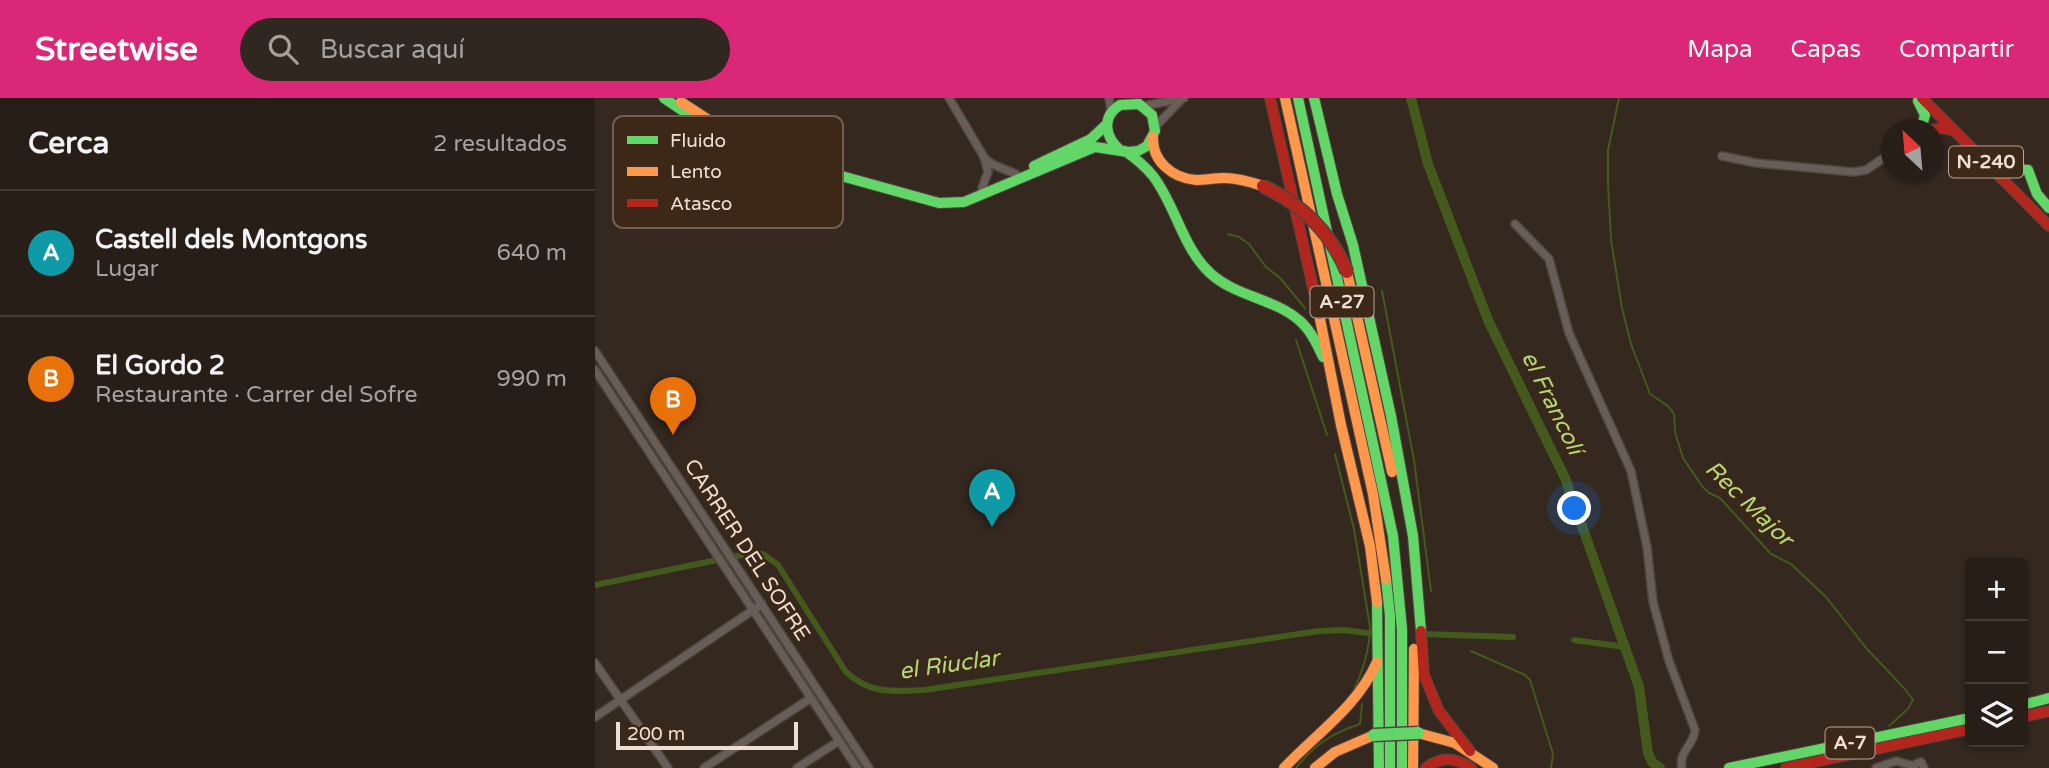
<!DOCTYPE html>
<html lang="es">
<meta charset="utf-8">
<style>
body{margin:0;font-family:"Varela Round",sans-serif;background:#2f2720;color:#f1f3f6}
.controls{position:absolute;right:21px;bottom:21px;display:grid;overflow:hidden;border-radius:7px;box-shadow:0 2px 5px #0004}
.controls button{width:63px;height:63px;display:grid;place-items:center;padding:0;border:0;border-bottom:2px solid #433c36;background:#271e17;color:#f1f3f6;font:35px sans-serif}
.compass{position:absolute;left:1286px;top:21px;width:63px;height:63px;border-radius:50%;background:#271e17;box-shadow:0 2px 5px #0004;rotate:334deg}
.scale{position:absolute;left:21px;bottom:18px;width:182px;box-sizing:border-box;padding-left:7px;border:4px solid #edded3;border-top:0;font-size:19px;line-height:24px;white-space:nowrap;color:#edded3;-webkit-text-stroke:5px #3d2716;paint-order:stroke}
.you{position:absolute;left:980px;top:411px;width:24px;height:24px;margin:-18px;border:5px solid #fff;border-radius:50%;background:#1a73e8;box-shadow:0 0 0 10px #1a73e833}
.badge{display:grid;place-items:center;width:46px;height:46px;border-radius:50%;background:#db2777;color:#fff;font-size:23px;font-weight:700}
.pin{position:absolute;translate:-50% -58px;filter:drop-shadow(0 2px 4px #0008)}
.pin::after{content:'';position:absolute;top:37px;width:24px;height:21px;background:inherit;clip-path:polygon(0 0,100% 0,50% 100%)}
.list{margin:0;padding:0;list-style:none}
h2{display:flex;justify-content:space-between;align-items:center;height:91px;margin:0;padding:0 28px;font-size:30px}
h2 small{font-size:23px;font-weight:400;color:#a4a2a1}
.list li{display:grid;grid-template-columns:46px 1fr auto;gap:21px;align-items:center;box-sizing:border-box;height:126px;padding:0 28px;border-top:2px solid #433c36}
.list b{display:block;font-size:26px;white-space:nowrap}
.list p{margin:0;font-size:23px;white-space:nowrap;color:#a4a2a1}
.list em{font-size:23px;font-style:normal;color:#a4a2a1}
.icon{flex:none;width:38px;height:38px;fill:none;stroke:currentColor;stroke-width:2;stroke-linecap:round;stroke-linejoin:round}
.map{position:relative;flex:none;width:1454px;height:670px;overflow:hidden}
header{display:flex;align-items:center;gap:42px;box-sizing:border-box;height:98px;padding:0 35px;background:#db2777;color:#fff}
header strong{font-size:33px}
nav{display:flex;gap:38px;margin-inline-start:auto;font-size:24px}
.search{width:490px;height:63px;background:#2f2720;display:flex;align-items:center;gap:18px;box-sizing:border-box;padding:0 24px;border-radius:38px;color:#a4a2a1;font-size:26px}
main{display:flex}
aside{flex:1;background:#271e17}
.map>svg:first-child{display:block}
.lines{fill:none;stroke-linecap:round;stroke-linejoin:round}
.stream{stroke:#445a1c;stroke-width:2}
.canal{stroke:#445a1c;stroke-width:6}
.river{stroke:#445a1c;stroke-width:10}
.street-casing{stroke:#51463f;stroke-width:10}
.fast-casing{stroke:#51463f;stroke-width:12}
.slow-casing{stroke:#51463f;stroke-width:12}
.jam-casing{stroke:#51463f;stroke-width:12}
.street{stroke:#685e57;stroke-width:7}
.fast{stroke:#63d668;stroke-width:10}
.slow{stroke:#ff974d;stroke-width:10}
.jam{stroke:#b3261e;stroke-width:10}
.fast-bridge-casing{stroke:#51463f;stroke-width:15;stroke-linecap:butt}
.jam-bridge-casing{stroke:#51463f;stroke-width:15;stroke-linecap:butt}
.fast-bridge{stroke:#63d668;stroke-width:12}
.jam-bridge{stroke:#b3261e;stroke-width:12}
.labels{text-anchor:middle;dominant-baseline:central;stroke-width:5;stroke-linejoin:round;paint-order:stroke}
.shield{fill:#3d2716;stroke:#b8a79a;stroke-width:2}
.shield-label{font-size:19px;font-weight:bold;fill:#edded3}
.street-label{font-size:21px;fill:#edded3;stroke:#3d2716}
.water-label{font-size:23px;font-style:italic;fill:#b2d87b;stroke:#3d2716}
.key{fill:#3d2716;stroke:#725e4f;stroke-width:2}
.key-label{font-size:19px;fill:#edded3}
</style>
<header>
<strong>Streetwise</strong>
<div class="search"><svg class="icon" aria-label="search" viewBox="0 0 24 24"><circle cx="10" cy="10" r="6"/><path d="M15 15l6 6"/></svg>Buscar aquí</div>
<nav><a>Mapa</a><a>Capas</a><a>Compartir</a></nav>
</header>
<main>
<aside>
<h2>Cerca<small>2 resultados</small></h2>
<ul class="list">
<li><span class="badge" style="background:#0f9aa8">A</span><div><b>Castell dels Montgons</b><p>Lugar</p></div><em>640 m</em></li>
<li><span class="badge" style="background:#e8710a">B</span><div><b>El Gordo 2</b><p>Restaurante · Carrer del Sofre</p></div><em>990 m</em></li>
</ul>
</aside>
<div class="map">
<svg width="1454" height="670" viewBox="0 0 1454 670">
<rect width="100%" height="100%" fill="#34281f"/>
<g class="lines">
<!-- stream -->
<path class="stream" d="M1024,0l-11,52v34l3,56 11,68 9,36 19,50 18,12 6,8 1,18 8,26 19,28 7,7 11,5 51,56 20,10 35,33 41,52 37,39 9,12 -5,9 -19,17
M633,136l11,3 10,7 17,23 14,11 25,30
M787,193l32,169 17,131
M701,242l31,95
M740,356l19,75 16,98c0,22 -8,46 -18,67
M876,553l54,24 5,5 23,74 -2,14
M701,670c18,-23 36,-35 64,-44l2,-20"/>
<!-- canal -->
<path class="canal" d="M0,487l156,-32 12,1 15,11 68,107c25,23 47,19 78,18l395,-59 25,-1 31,4
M828,536l90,3
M979,542l51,7"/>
<!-- river -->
<path class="river" d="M816,0l17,66 60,156 77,158 74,209 9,66 4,9 8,6"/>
<defs>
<path id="street" d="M354,0l35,59 4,15 -6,16
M514,0l2,14
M549,8l40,-8
M560,29l25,-26
M1127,58l34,7 98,9 12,-2 25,-17
M389,60l10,7 22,9
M920,126l34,35 20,74 62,138 16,76 6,55 16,59 26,69c-1,15 -17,22 -13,38
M0,253l274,417
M0,272l262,398
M0,565l73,105
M0,619l167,-113
M1319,669l2,-3 5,-2 3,6
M109,670l107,-70
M202,670l42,-27
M1281,670l20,-7 18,5"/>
<path id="fast" d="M69,0l52,35 46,21 177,49 25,-1 131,-55 33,5 10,-1 9,-5 8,-15 -3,-16 -13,-11 -19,1c-19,12 -15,32 0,45
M703,0l95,438 9,93v139
M719,0l23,96 16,51 38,171 22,120 8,95
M1323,3l7,14 -4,15
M530,53c10,7 20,15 28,25 23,30 29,71 57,97 26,24 64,25 90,48 11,10 17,23 23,36
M439,68l57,-27 15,-14
M1408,70l25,2 9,24 12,14
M791,481l4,37v152
M782,504l2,166
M1428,607l26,-7
M1134,670l241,-50"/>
<path id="slow" d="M690,0l88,396 13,85
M86,4l37,24
M558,39c-1,24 19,41 43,43 9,0 19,-2 28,-2 13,0 27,4 39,8
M752,174l45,200
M724,216l22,111 29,121 7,56
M823,635l37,10 38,25
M689,670c33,-35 73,-61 93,-106
M720,670l20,-16 39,-17
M818,670l1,-119"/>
<path id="jam" d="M675,0l49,216
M1327,0l127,128
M1336,32l12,-2 12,3
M826,533l3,44 15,36 31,40
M1428,619l26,-6
M831,670c15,-12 29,-11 45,0
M1191,670l184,-39"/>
</defs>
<!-- street casing -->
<use href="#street" class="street-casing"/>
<!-- fast casing -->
<use href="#fast" class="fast-casing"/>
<!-- slow casing -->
<use href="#slow" class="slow-casing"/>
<!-- jam casing -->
<use href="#jam" class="jam-casing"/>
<!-- street -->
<use href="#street" class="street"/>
<!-- fast -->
<use href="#fast" class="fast"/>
<!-- slow -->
<use href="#slow" class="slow"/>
<!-- jam -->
<use href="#jam" class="jam"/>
<defs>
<path id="fast-bridge" d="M779,637l44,-2"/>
<path id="jam-bridge" d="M668,88c39,19 67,45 84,86"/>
</defs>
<!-- fast-bridge casing -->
<use href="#fast-bridge" class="fast-bridge-casing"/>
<!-- jam-bridge casing -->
<use href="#jam-bridge" class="jam-bridge-casing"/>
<!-- fast-bridge -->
<use href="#fast-bridge" class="fast-bridge"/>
<!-- jam-bridge -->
<use href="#jam-bridge" class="jam-bridge"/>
</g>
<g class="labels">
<!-- shield labels -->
<g class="shield">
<rect x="1354" y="48.5" width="74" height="31" rx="5"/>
<rect x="715.5" y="188.5" width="63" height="31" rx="5"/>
<rect x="1230.5" y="629.5" width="49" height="31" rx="5"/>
</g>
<g class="shield-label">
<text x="1391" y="64">N-240</text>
<text x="747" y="204">A-27</text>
<text x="1255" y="645">A-7</text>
</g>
<!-- street labels -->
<g class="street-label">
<text transform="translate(152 452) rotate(57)">CARRER DEL SOFRE</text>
</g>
<!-- water labels -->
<g class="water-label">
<text transform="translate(957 305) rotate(64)">el Francolí</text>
<text transform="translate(1154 406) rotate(44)">Rec Major</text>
<text transform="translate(354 567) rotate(-8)">el Riuclar</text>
</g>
</g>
<!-- legend -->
<rect x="18" y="18" width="230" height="112" rx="10" class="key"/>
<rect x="32" y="38" width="31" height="8" fill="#63d668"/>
<rect x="32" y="69" width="31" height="9" fill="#ff974d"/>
<rect x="32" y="101" width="31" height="8" fill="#b3261e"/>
<g class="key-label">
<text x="75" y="49">Fluido</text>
<text x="75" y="80">Lento</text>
<text x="75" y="112">Atasco</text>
</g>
</svg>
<div class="controls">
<button>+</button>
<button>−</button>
<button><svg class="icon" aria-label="layers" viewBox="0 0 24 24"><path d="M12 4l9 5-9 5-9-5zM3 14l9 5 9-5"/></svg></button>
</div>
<svg class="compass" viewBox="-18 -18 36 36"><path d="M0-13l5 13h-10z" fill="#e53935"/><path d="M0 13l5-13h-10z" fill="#a4a2a1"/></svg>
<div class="scale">200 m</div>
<div class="you"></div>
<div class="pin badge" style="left:397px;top:429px;background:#0f9aa8">A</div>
<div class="pin badge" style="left:78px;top:337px;background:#e8710a">B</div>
</div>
</main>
